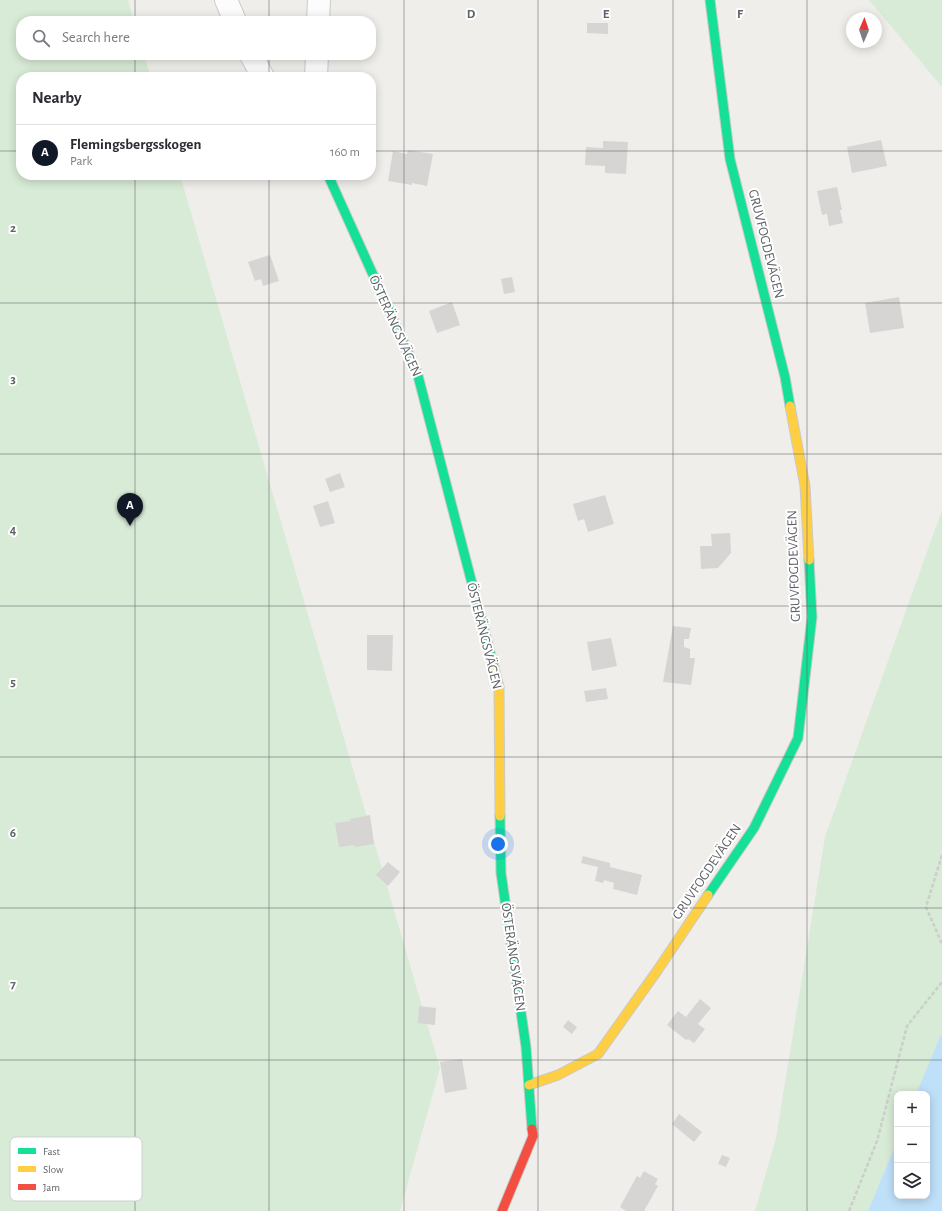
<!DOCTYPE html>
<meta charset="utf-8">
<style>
body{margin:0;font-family:"Alegreya Sans",sans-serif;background:#f2f2f3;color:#2b2b33}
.controls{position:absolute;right:12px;bottom:12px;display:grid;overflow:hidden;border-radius:8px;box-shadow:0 2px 10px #0003}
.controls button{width:36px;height:36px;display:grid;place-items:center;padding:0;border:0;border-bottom:1px solid #e1e1e2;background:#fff;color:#2b2b33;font:20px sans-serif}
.compass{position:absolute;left:846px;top:12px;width:36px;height:36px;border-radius:50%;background:#fff;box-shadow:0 2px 10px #0003;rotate:2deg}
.you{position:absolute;left:498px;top:844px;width:14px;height:14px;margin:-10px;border:3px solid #fff;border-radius:50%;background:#1a73e8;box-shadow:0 0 0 6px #1a73e833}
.badge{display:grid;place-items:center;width:26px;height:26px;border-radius:50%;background:#111827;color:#fff;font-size:13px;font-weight:700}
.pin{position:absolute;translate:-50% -33px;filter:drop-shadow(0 1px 2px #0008)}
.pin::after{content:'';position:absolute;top:21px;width:14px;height:12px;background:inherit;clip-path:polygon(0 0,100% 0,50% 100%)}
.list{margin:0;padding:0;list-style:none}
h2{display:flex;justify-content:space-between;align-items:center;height:52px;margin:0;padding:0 16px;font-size:17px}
h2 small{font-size:13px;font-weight:400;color:#7c7c81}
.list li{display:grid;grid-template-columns:26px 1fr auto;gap:12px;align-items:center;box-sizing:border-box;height:56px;padding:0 16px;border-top:1px solid #e1e1e2}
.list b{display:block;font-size:15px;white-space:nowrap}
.list p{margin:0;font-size:13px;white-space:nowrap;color:#7c7c81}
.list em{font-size:13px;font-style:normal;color:#7c7c81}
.icon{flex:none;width:22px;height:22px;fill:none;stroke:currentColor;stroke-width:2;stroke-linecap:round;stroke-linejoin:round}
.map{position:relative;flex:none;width:942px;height:1211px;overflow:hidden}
.search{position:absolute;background:#fff;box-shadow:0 2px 10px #0003;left:16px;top:16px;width:360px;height:44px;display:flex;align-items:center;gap:10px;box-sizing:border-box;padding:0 14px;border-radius:16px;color:#7c7c81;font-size:15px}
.panel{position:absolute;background:#fff;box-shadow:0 2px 10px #0003;left:16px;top:72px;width:360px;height:108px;border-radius:16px}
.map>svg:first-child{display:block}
.green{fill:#d8ebd6}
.water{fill:#bfe0f9}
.building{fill:#d6d5d3}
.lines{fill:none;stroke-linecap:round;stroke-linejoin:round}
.street-casing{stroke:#cbcccc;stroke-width:24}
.fast-casing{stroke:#cacacb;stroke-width:11}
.slow-casing{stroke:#cacacb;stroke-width:11}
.jam-casing{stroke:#cacacb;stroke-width:11}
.path{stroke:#cacfcc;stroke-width:2.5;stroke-dasharray:4 2;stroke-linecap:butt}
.street{stroke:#fdfcfc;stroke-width:22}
.fast{stroke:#16e098;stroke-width:9}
.slow{stroke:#ffcf43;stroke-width:9}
.jam{stroke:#f24e42;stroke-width:9}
.grid{fill:none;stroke:#5f6368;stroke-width:1;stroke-opacity:0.55}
.labels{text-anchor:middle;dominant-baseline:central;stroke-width:4;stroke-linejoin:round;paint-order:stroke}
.street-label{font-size:14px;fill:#5f6368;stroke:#fff}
.key{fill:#fff;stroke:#cfd0d2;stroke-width:1}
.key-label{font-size:11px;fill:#5f6368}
.grid-label{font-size:13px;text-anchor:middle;font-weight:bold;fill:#5f6368;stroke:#fff;stroke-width:4;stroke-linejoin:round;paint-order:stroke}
</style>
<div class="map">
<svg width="942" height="1211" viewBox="0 0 942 1211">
<rect width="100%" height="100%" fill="#efeeea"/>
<!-- green -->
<path class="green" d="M0,0h128l6,21h-113v34h123l7,22h-130v98h159l260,893 -40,143h-400z
M869,0h73v87z
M942,510v522l-26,62h-19v47l-29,70h-113l21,-73 49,-301z"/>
<!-- water -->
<path class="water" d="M942,1032v179h-74l29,-70v55h30v-102h-11z"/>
<!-- building -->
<path class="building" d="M587,23h21v11l-21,-1z
M881,140l6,26 -35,7 -5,-26z
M603,141l25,1 -2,32 -21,-1v-7l-20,-1 1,-18 17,1z
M408,150l25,4 -6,32 -15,-3v2l-24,-4 5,-30 14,3z
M837,187l5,23h-2l3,13 -14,3 -2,-12 -5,1 -5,-24z
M270,255l9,26 -16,5 -2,-7 -6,2 -7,-19z
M512,277l3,15 -11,2 -3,-15z
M899,297l5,31 -34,5 -5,-30z
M452,302l8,23 -23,8 -8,-22z
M340,473l5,14 -15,5 -5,-13z
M605,495l9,29 -26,8 -4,-13 -6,2 -5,-17z
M328,501l7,22 -15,4 -7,-21z
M730,533l1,20 -13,15 -17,1 -1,-23h12l-1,-12z
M673,626l18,2 -2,11h-5v8l6,2v9h5l-4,27 -28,-3z
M367,635h26l-1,36 -25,-1z
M611,638l6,28 -25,5 -5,-29z
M606,688l2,11 -22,3 -2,-11z
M370,815l4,29 -19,3 -1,-2 -15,2 -4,-24 15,-2v-2z
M583,856l27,7v4l32,8 -5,20 -24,-6 1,-6 -10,-3 -1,3 -8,-2 3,-14 -17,-4z
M388,862l12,10 -12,14 -12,-11z
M700,999l11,9 -13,16 7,5 -11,14 -6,-4 -2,1 -19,-15 11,-14 8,6z
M419,1006l17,2 -1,17 -17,-2z
M568,1020l9,7 -5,7 -9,-7z
M462,1059l5,30 -22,4 -5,-31z
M679,1114l23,18 -8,10 -22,-18z
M722,1155l8,3 -4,9 -8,-3z
M644,1171l14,8 -3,5 3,2 -14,25h-18l-6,-4 17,-31 3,2z"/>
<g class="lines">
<defs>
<path id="street" d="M226,0l9,21
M318,21l1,-21
M251,55l12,22
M316,77l1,-22"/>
<path id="fast" d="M710,0l20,159 55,218 5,29
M328,175l89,197 77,296
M500,816l1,57 25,174 6,82
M708,895l46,-67 44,-90 14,-121 -3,-57"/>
<path id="slow" d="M790,406l15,80 4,74
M494,668l5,19 1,129
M529,1085l29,-10 40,-21 59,-83 51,-76"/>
<path id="jam" d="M502,1211l31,-75 -1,-7"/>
</defs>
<!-- street casing -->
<use href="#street" class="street-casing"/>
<!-- fast casing -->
<use href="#fast" class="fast-casing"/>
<!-- slow casing -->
<use href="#slow" class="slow-casing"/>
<!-- jam casing -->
<use href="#jam" class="jam-casing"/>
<!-- path -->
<path class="path" d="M942,855l-16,52 16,37
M849,1211l28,-70 30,-115 35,-44"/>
<!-- street -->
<use href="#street" class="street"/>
<!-- fast -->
<use href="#fast" class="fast"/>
<!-- slow -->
<use href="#slow" class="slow"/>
<!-- jam -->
<use href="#jam" class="jam"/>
</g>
<!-- grid -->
<path class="grid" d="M135,0v21M269,0v21M404,0v1211M538,0v1211M673,0v1211M807,0v1211M135,55v22M269,55v22M0,151h21M371,151h571M135,175v1036M269,175v1036M0,303h942M0,454h942M0,606h942M0,757h942M0,908h942M0,1060h942"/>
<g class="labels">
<!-- street labels -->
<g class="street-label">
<text transform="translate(766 244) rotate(76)">GRUVFOGDEVÄGEN</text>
<text transform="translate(395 326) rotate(66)">ÖSTERÄNGSVÄGEN</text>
<text transform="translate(794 566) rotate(-92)">GRUVFOGDEVÄGEN</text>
<text transform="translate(484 636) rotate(76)">ÖSTERÄNGSVÄGEN</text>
<text transform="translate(707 872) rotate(-56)">GRUVFOGDEVÄGEN</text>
<text transform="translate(513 957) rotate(82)">ÖSTERÄNGSVÄGEN</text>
</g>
</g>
<!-- legend -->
<rect x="10" y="1137" width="132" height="64" rx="6" class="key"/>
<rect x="18" y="1148" width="18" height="6" fill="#16e098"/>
<rect x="18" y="1166" width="18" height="6" fill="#ffcf43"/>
<rect x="18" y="1184" width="18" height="6" fill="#f24e42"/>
<g class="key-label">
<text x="43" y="1155">Fast</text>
<text x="43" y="1173">Slow</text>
<text x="43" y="1191">Jam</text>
</g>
<g class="grid-label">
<text x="471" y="18">D</text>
<text x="606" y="18">E</text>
<text x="740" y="18">F</text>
<text x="13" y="232">2</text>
<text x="13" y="383">3</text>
<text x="13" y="534">4</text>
<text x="13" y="686">5</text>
<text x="13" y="837">6</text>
<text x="13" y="988">7</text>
</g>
</svg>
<div class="controls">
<button>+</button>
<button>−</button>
<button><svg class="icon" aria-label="layers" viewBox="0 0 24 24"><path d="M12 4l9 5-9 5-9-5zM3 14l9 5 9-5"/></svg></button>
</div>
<svg class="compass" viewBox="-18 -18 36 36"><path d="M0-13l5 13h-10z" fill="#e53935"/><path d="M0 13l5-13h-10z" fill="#7c7c81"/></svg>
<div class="you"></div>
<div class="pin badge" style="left:130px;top:526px">A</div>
<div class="search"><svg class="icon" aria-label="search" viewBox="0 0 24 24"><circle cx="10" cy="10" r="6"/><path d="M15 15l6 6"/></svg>Search here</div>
<section class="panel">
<h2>Nearby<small></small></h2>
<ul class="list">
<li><span class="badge">A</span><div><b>Flemingsbergsskogen</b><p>Park</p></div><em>160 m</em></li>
</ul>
</section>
</div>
